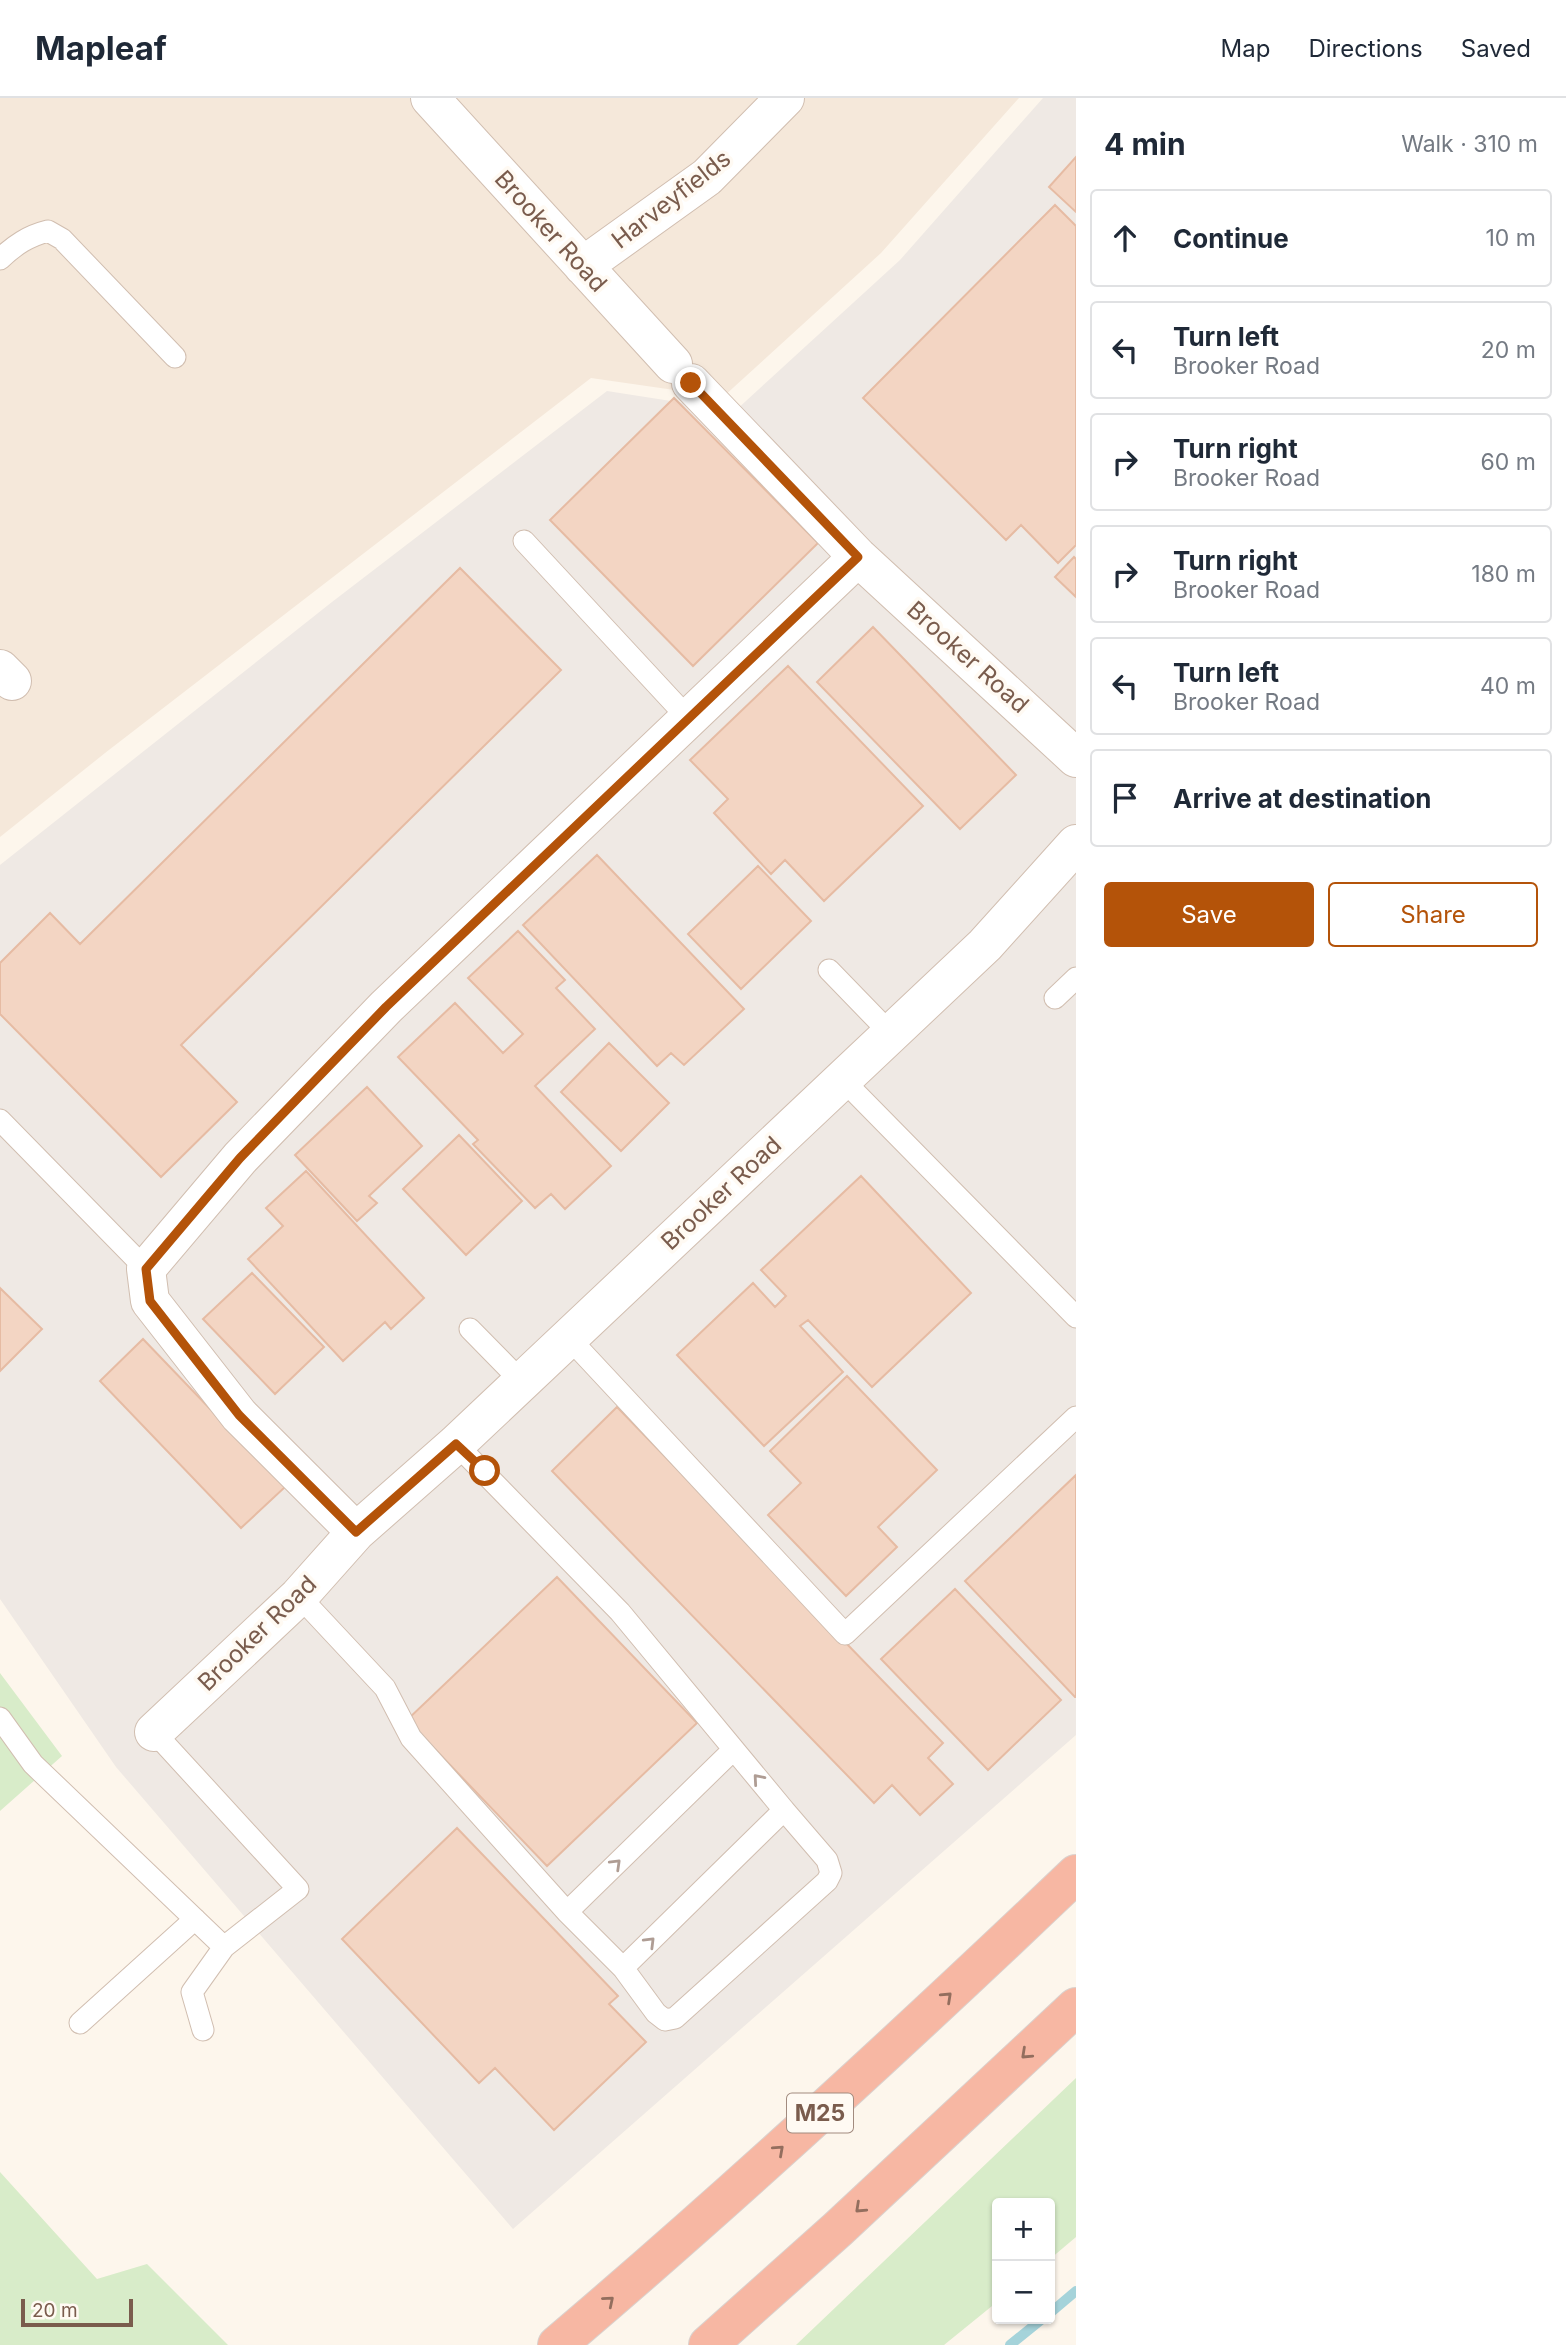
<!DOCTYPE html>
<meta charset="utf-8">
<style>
body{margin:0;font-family:Inter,sans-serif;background:#f2f2f3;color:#1f2937}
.controls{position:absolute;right:21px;bottom:21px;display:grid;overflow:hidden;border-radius:7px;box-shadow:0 2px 5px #0004}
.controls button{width:63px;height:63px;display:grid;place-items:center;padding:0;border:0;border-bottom:2px solid #e0e1e3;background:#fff;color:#1f2937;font:35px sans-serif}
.scale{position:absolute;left:21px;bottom:18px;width:112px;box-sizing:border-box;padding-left:7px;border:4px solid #7a5c4d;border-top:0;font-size:19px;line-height:24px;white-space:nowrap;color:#7a5c4d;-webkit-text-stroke:5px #fffaf3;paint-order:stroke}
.stop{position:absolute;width:21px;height:21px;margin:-16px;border:5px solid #b45309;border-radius:50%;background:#fff}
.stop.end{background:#b45309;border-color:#fff;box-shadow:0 2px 7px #0008}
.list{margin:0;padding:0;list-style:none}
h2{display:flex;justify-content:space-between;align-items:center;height:91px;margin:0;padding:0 28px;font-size:30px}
h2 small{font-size:23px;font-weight:400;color:#747a83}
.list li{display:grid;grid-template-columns:46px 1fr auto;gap:21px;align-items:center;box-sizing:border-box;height:98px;margin:0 14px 14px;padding:0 14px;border:2px solid #e0e1e3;border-radius:7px}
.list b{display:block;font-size:26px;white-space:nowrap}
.list p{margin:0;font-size:23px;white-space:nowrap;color:#747a83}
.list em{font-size:23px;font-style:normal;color:#747a83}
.actions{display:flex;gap:14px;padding:21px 28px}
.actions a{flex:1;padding:16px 0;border:2px solid #b45309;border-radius:7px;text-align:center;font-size:24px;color:#b45309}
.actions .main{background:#b45309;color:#fff}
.icon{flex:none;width:38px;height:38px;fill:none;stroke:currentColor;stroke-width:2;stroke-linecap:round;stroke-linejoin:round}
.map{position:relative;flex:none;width:1076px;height:2247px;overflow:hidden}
header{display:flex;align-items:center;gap:42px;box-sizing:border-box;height:98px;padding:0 35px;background:#fff;border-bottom:2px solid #e0e1e3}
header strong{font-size:33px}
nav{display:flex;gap:38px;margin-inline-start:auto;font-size:24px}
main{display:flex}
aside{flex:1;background:#fff}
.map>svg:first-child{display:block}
.residential{fill:#f5e8da}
.industrial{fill:#efe9e4}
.green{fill:#d8ecc9}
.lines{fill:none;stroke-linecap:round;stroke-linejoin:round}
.stream{stroke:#a5d3da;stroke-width:10}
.building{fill:#f3d5c3;stroke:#e6bba3;stroke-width:2}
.service-casing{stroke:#d1beb0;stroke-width:23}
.minor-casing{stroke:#d1beb0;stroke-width:40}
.motorway-casing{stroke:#dad1cd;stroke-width:40}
.service{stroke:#fff;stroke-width:21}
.minor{stroke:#fff;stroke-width:38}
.motorway{stroke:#f7b7a3;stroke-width:38}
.oneway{stroke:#af9d94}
.oneway2{stroke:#936e5e}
.route{stroke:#b45309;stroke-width:9}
.labels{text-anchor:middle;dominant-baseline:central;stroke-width:7;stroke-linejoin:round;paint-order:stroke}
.shield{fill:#fffaf3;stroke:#a28b7f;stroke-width:2}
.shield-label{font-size:23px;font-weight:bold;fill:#7a5c4d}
.street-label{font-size:24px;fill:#7a5c4d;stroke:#fffaf3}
</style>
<header>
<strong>Mapleaf</strong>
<nav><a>Map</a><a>Directions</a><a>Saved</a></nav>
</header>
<main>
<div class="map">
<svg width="1076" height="2247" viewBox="0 0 1076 2247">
<rect width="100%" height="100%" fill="#fdf6ec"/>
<!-- residential -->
<path class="residential" d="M0,0h1019l-138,155 -158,144 -132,-19 -486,375 -105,84z"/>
<!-- industrial -->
<path class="industrial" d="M1043,0h33v1637l-563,494 -397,-462 -116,-168v-734l332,-263 275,-211 128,20 165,-151z"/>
<!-- green -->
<path class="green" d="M0,1575l62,83 -62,55z
M1076,1980v159l-26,22v-56h-53v99l-53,43h-148z
M0,2074l97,107 50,-15 81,81h-228z"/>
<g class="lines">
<!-- stream -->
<path class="stream" d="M1050,2215l26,-22
M1010,2247l32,-26"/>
</g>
<!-- building -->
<path class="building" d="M1076,59v55l-27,-25z
M1055,107l21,21v319l-18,18 -37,-38 -15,15 -143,-142z
M674,300l144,145 -125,123 -143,-146z
M1074,459l2,2v38l-21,-20z
M460,470l101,102 -380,375 56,57 -76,75 -161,-163v-51l50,-50 30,31z
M873,529l143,148 -56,54 -143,-147z
M788,568l135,140 -99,95 -39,-41 -14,14 -57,-61 14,-14 -38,-39z
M597,757l147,154 -60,56 -13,-12 -14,13 -134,-141z
M758,768l53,55 -70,68 -53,-55z
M518,833l47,49 -9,8 39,41 -60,57 76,80 -46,43 -14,-15 -16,14 -62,-64 5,-4 -80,-83 57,-54 48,50 20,-19 -55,-56z
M609,945l60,60 -48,48 -60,-59z
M367,989l55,59 -53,50 8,7 -20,18 -62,-66z
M459,1037l63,66 -56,54 -63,-66z
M306,1073l118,127 -33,31 -6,-7 -42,39 -95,-102 35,-33 -17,-18z
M861,1078l110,117 -99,94 -64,-67 -8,6 43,46 -79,74 -87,-91 76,-72 22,24 11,-11 -25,-26z
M252,1175l72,74 -49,47 -72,-75z
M0,1190l42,41 -42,42z
M143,1241l142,148 -44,41 -141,-147z
M847,1278l90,94 -59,57 19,20 -51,49 -78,-81 33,-32 -31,-32z
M617,1309l326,336 -15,15 25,26 -33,31 -28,-30 -18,18 -322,-332z
M1076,1377v222h-1l-110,-116z
M557,1479l140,146 -150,143 -140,-146z
M955,1491l106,111 -73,70 -107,-111z
M457,1730l161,168 -9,8 37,38 -92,88 -59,-62 -16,15 -137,-144z"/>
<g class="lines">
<defs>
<path id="service" d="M0,161c15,-14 28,-23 48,-28l14,8 113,118
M524,443l164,177
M829,872l62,64
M1055,900l21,-20
M843,982l233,237
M0,1022l146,149
M470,1231l52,53
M568,1239l277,297 231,-217
M299,1498l86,92 26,50 156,174 56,56 161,-158 -164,-198 -164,-168
M0,1620l33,46 191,183
M154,1634l144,157 -74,58 -32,45 11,38
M567,1814l166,-162
M623,1870l33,45 9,7 10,-2 152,-137 4,-8 -4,-13 -43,-50
M80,1925l115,-104"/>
<path id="minor" d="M430,0l243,266
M583,168l124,-89 78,-79
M691,285l167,174 218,201
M0,571l12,12
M356,1434l-117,-117 -89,-114 -4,-32 94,-111 146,-151 472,-450
M154,1634l145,-136 57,-64 100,-88 529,-499 91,-101"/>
<path id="motorway" d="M557,2247c178,-151 350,-310 519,-471
M708,2247l130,-116 238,-222"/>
</defs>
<!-- service casing -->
<use href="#service" class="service-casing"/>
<!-- minor casing -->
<use href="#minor" class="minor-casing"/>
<!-- motorway casing -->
<use href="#motorway" class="motorway-casing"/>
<!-- service -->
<use href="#service" class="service"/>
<!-- minor -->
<use href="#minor" class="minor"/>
<!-- motorway -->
<use href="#motorway" class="motorway"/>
</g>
<!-- one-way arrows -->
<defs><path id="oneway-chevron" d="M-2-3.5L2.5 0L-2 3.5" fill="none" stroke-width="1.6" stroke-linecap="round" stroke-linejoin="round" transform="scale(1.75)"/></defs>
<g class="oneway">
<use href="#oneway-chevron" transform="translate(758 1681) rotate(-131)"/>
<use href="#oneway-chevron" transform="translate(616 1766) rotate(-44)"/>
<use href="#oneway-chevron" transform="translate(650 1844) rotate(-45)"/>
</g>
<g class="oneway2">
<use href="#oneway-chevron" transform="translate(947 1899) rotate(-43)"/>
<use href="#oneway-chevron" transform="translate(1026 1956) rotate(137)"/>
<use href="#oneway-chevron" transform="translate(779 2052) rotate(-42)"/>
<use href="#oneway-chevron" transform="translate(860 2110) rotate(137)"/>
<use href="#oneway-chevron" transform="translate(609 2203) rotate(-40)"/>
</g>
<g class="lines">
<!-- route -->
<path class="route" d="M485,1373l-29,-27 -100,88 -117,-117 -89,-114 -4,-32 94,-111 146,-151 472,-450 -167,-174"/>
</g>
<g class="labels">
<!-- shield labels -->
<rect class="shield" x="787" y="1995.5" width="66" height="39" rx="5"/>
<g class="shield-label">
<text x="820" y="2015">M25</text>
</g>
<!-- street labels -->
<g class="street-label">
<text transform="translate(671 101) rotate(-38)">Harveyfields</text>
<text transform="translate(551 133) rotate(48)">Brooker Road</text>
<text transform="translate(968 559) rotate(42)">Brooker Road</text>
<text transform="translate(721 1095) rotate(-43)">Brooker Road</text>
<text transform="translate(257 1535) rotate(-44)">Brooker Road</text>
</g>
</g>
</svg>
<div class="controls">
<button>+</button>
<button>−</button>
</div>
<div class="scale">20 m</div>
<div class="stop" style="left:485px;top:1373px"></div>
<div class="stop end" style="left:691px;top:285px"></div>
</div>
<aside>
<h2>4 min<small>Walk · 310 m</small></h2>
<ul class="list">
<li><svg class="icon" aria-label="ahead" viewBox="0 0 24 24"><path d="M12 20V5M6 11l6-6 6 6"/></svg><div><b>Continue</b></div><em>10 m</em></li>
<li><svg class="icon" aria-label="left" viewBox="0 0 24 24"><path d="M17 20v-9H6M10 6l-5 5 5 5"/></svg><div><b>Turn left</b><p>Brooker Road</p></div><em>20 m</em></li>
<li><svg class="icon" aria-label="right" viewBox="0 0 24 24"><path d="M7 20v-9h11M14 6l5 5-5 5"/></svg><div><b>Turn right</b><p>Brooker Road</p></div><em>60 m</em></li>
<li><svg class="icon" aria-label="right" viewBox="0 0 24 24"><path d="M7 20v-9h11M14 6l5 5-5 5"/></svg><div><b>Turn right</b><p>Brooker Road</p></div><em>180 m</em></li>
<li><svg class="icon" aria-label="left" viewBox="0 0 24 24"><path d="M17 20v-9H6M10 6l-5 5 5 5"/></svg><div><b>Turn left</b><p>Brooker Road</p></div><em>40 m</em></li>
<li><svg class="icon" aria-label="arrive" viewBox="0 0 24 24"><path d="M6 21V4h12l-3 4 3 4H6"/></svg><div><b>Arrive at destination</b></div></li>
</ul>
<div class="actions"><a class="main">Save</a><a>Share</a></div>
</aside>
</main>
